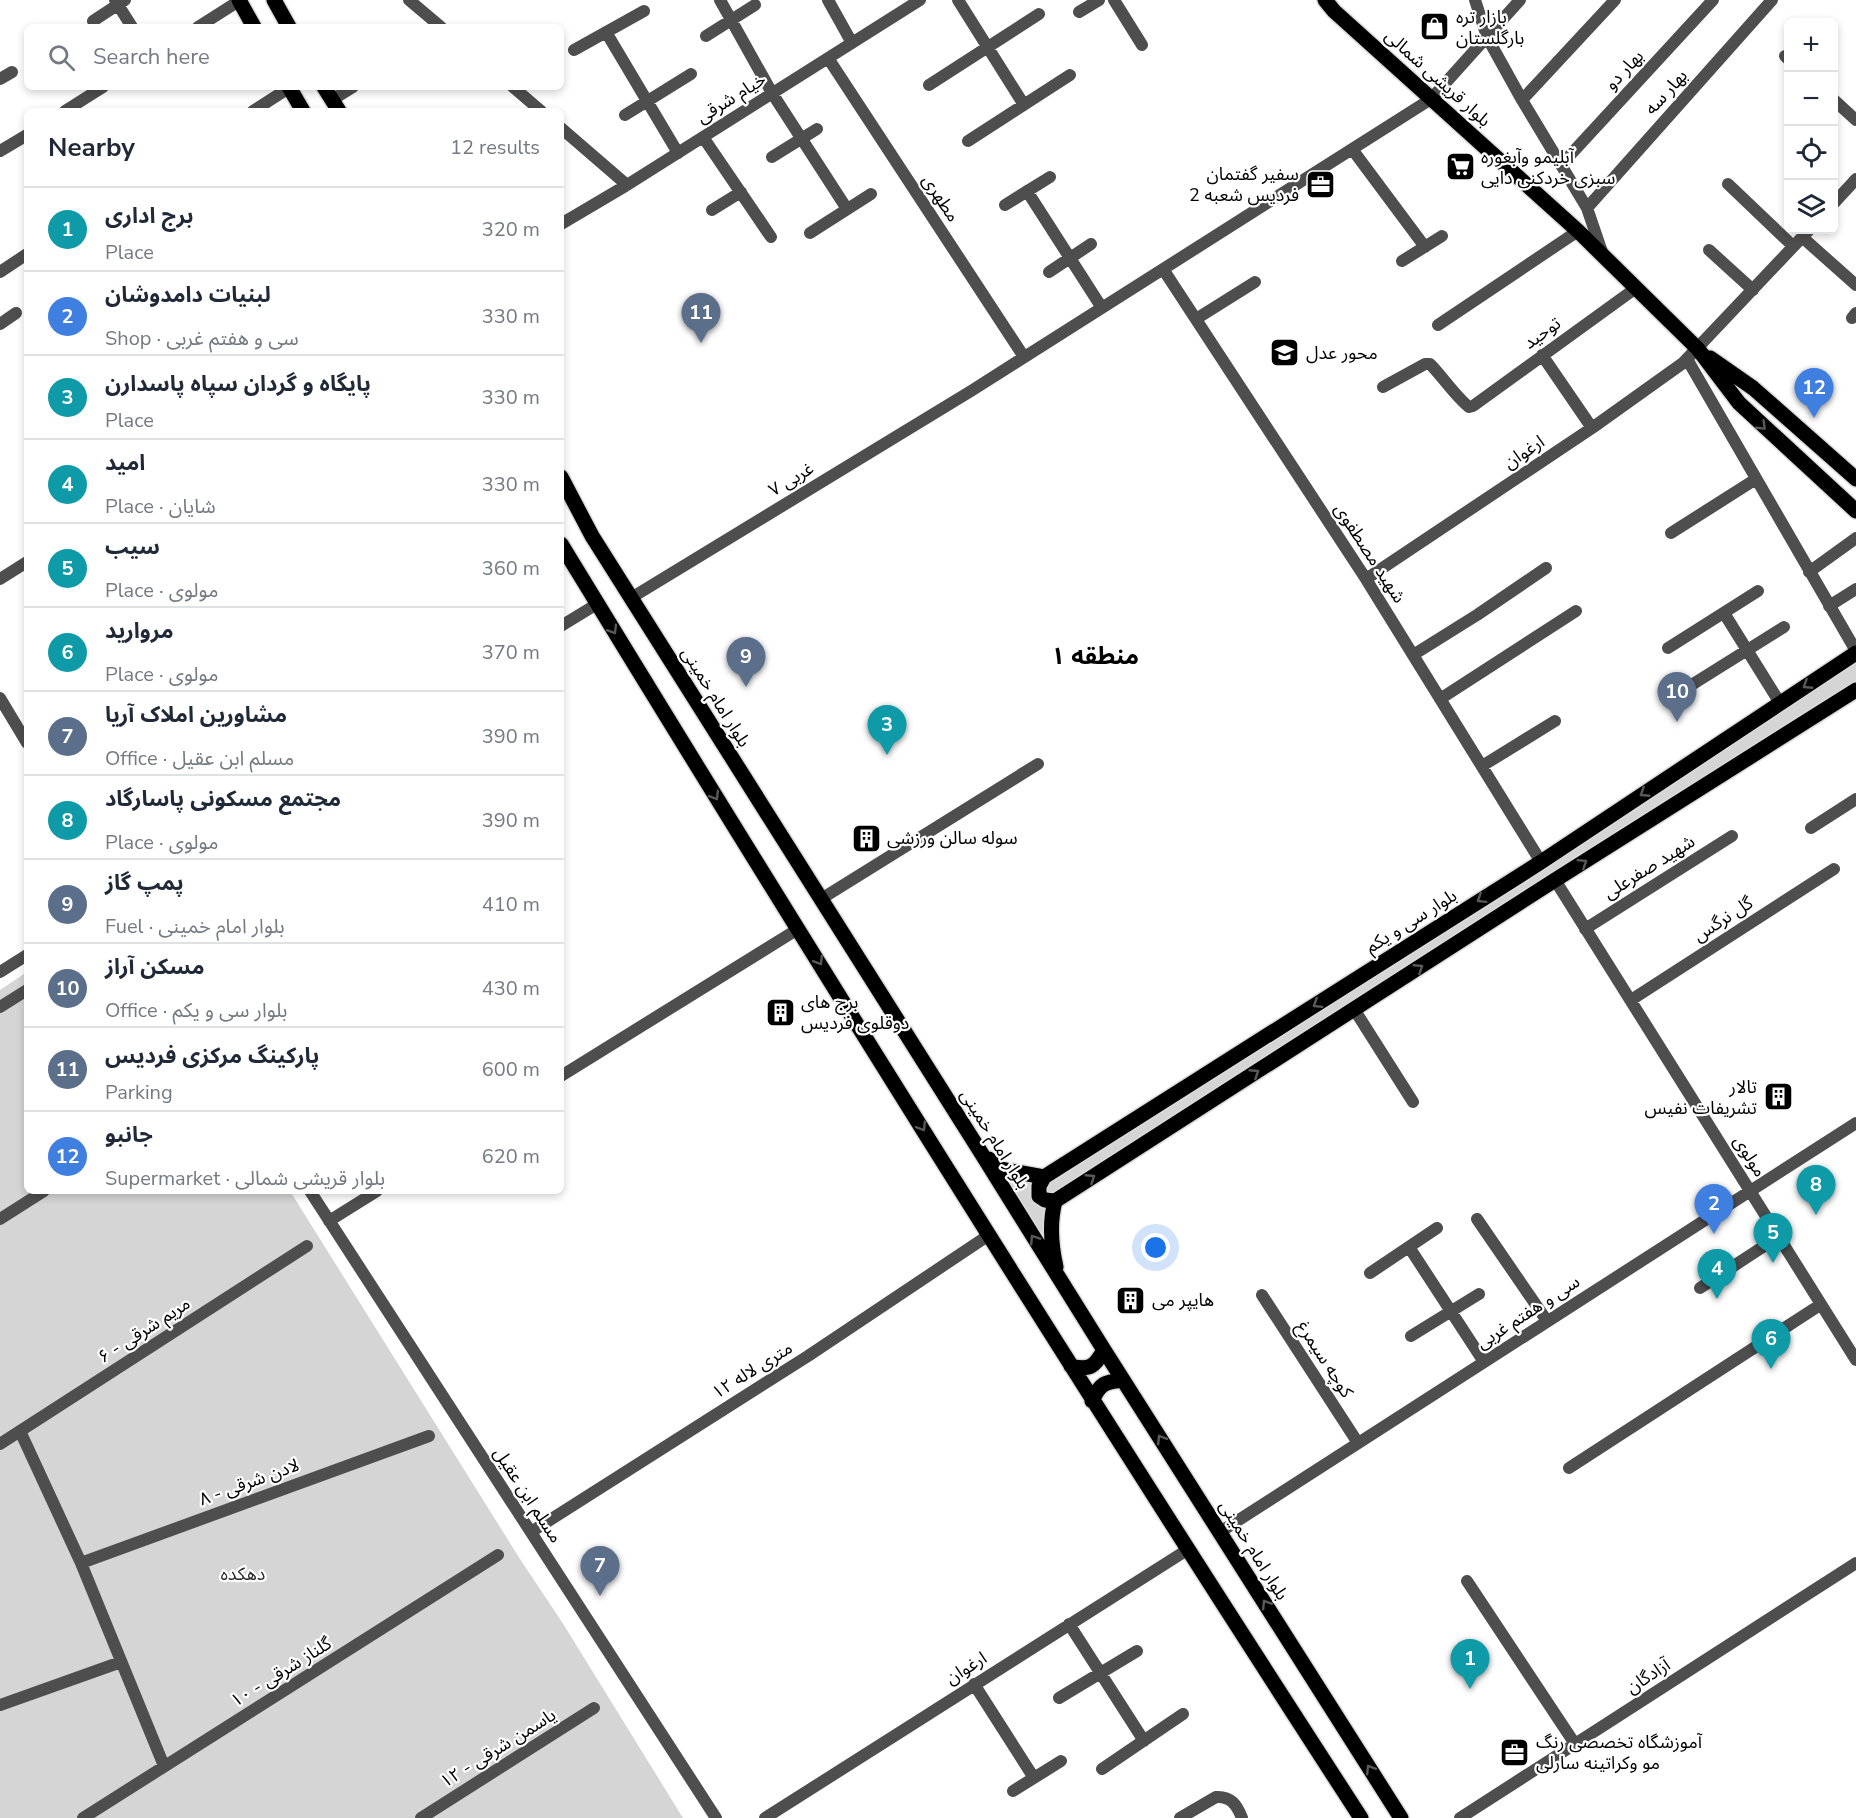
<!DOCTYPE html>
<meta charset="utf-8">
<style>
body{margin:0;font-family:"Nunito Sans","Noto Sans Arabic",sans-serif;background:#f6f6f7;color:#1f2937}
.controls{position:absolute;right:18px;top:18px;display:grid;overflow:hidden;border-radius:9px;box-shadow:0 3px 9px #0003}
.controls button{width:54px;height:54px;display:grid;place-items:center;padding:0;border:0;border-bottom:2px solid #e0e1e3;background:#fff;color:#1f2937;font:30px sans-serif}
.you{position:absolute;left:1156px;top:1248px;width:21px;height:21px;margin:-15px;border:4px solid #fff;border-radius:50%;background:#1a73e8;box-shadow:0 0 0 9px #1a73e833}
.badge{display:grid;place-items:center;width:39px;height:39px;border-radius:50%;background:#0b8043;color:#fff;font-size:20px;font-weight:700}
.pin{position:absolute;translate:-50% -50px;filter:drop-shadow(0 2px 3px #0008)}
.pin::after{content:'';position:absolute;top:32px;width:21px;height:18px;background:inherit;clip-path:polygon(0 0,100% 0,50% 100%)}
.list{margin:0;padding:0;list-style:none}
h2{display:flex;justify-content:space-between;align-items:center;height:78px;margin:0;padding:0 24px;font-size:26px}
h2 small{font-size:20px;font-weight:400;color:#747a83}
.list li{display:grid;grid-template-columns:39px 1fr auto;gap:18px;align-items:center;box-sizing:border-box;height:84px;padding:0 24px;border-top:2px solid #e0e1e3}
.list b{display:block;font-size:22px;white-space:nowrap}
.list p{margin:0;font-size:20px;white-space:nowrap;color:#747a83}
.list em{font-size:20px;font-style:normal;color:#747a83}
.icon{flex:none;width:33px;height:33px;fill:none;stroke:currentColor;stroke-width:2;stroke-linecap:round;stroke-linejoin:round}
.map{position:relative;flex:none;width:1856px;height:1818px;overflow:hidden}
.search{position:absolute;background:#fff;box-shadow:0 3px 9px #0003;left:24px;top:24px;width:540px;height:66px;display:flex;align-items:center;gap:15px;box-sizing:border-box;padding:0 21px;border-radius:9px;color:#747a83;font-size:22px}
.panel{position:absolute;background:#fff;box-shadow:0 3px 9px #0003;left:24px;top:108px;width:540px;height:1086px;border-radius:9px}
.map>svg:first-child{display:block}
.green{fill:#d5d5d5}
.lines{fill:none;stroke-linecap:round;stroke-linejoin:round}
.major-casing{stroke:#dbdbdb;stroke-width:18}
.minor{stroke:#4e4e4e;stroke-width:12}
.major{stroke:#000;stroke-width:15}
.oneway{stroke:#595959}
.labels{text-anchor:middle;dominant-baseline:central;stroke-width:4.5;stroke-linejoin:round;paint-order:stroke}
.poi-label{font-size:18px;fill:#000;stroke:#fff;text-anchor:start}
.street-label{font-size:18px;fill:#000;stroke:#fff}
.park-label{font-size:18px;fill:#2c2c2c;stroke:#fff}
.district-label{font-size:24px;font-weight:bold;fill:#000;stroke:#fff}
</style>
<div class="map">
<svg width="1856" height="1818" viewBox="0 0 1856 1818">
<rect width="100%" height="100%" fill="#fff"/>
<!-- green -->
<path class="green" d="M1856,658v26l-807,514 -6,-12z
M27,972v219h263l230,368 42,63 121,196h-683v-828z
M996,1171l41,9 12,25 -1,51z"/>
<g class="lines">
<defs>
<path id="major" d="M239,0l15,27
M274,0l15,27
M1325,0l9,11 244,220 120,118 41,54 117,108
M289,87l14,24
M324,87l15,24
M1710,358l43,30 103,91
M561,477l31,59 388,615 124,199 297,468
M561,544c261,428 527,853 800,1274
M989,1159l11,10 44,8 497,-315 315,-209
M1044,1177l-5,9v10l6,4 10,1
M1056,1267c-5,-22 -7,-43 -1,-66l500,-321 301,-190
M1071,1366c19,5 24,0 33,-16
M1092,1401c8,-18 13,-19 31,-21"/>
</defs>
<!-- major casing -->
<use href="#major" class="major-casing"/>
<!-- minor -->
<path class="minor" d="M115,0l17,27
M409,0l32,27
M720,0l52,93 75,116
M828,0l24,43
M958,0l66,105
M1114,0l28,45
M1475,0l12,37 35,63 65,108 16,47
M1079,12l20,-12
M93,21l32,-21
M198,27l41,-26
M606,32l72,121
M706,36l49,-31
M574,50l70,-39
M1785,56l3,3
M828,58l196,299
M0,79l12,-7
M929,85l110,-71
M513,87l28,24
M332,100l21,-13
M1522,100l93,-100
M1834,100l22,20
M65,111l38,-24
M253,111l36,-23
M625,115l66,-41
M561,128l66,57
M703,137l68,100
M968,141l102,-66
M1352,149l73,98
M0,151l27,-16
M772,157l45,-28
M1561,165l152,-165
M1728,184l65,62
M1027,191l75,117
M1834,203l22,-24
M1005,205l45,-28
M1587,208l185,-208
M712,210l29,-18
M561,224l66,-39 293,-185
M810,233l61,-39
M1802,237l54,48
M1709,250l44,40
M1402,261l40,-25
M1163,269l203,310 175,283
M0,272l27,-18
M1049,272l42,-28
M1852,318l4,-5
M1196,319l59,-37
M0,324l16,-11
M1438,325l140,-94
M1542,355l50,73
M1687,359l169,292
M1383,387l42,-23h5c12,12 26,33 39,43l4,-1 163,-118
M1671,533l85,-54
M1809,572l47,-34
M0,579l27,-17
M1366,579l226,-151 91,-65 126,-133
M631,598l340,-207 460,-292 89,-99
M1829,606l27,-17
M1724,613l56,90
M561,626l36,-22
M1668,648l90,-57
M1413,655l64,-40 69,-47
M1693,684l91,-57
M0,698l27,45
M1440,699l136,-88
M1482,766l73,-45
M1811,828l45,-29
M1555,880l301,480
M821,899l217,-135
M1585,929l147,-93
M0,972l27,-17
M1631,1000l203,-131
M0,1007l27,-17
M1354,1009l59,93
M561,1076l237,-147
M310,1191l406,627
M0,1219l44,-28
M1477,1219l70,102
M329,1221l48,-30
M1409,1247l75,115
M1370,1273l67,-45
M1700,1288l78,-51
M1262,1295l96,148
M1411,1336l68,-42
M20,1431l61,132 83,203
M0,1444l307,-198
M1569,1468l251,-163
M531,1532l277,-176 181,-121
M1220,1532l636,-409
M81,1563l348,-127
M1467,1581l108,163
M1069,1624l75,117
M974,1684l60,94
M1059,1698l78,-47
M0,1705l121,-43
M1102,1769l81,-55
M1013,1791l48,-30
M83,1818l415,-263
M421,1818l173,-110
M765,1818l422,-268
M1180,1818l36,-21c15,-1 21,8 26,21
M1460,1818l396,-255"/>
<!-- major -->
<use href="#major" class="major"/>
</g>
<!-- one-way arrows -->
<defs><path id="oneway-chevron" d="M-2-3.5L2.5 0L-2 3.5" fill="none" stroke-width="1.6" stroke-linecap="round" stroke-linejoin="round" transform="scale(1.5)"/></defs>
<g class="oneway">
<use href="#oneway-chevron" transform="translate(1762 426) rotate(44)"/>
<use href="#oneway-chevron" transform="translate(613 630) rotate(59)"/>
<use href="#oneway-chevron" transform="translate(1807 685) rotate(147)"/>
<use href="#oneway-chevron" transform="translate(1644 793) rotate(147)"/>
<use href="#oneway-chevron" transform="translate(715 796) rotate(58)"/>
<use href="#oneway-chevron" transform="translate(1583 863) rotate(-32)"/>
<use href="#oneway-chevron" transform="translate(1481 899) rotate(148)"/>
<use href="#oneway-chevron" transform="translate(819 961) rotate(58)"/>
<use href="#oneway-chevron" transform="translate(1419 968) rotate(-33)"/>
<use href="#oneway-chevron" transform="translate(1317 1004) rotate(148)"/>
<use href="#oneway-chevron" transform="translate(1255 1073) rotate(-33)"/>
<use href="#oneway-chevron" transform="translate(922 1127) rotate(58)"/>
<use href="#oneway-chevron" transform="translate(1091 1178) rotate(-33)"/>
<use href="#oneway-chevron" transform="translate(1034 1239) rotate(-123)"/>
<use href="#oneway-chevron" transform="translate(1161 1439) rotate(-122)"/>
<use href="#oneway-chevron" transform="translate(1266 1604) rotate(-122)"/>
<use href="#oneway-chevron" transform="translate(1370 1769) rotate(-122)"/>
</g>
<!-- icons -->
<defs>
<symbol id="shop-square" viewBox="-11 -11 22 22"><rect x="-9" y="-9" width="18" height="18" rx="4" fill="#000" stroke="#fff"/><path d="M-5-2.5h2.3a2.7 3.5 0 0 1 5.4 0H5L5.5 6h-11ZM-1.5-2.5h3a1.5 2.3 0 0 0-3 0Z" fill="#fff"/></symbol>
<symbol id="supermarket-square" viewBox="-11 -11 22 22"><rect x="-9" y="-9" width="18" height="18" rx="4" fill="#000" stroke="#fff"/><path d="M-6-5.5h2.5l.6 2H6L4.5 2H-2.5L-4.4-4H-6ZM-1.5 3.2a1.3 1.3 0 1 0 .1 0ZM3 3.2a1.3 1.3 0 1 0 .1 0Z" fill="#fff"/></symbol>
<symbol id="office-square" viewBox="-11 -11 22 22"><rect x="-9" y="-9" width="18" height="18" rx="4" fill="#000" stroke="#fff"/><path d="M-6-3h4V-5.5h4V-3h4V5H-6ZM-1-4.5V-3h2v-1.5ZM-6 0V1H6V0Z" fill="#fff"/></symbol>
<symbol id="school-square" viewBox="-11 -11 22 22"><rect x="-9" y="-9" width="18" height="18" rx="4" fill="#000" stroke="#fff"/><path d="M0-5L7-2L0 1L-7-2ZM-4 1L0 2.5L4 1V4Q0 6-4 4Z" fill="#fff"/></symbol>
<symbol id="building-square" viewBox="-11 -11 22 22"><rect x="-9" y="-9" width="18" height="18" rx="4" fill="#000" stroke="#fff"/><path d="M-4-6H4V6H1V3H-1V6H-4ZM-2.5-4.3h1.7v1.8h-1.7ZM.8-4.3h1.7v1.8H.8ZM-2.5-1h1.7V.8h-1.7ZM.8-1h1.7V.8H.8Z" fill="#fff"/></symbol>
</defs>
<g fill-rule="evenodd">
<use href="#shop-square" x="1418" y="10" width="33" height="33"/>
<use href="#supermarket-square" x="1444" y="150" width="33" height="33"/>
<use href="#office-square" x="1304" y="168" width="33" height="33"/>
<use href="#school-square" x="1268" y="336" width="33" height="33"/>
<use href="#building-square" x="850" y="822" width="33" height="33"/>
<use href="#building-square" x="764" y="996" width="33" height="33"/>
<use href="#building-square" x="1762" y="1080" width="33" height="33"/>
<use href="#building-square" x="1114" y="1284" width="33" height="33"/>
<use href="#office-square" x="1498" y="1736" width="33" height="33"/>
</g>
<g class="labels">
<!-- poi labels -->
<g class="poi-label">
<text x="1456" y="17">بازار تره<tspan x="1456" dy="21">بارگلستان</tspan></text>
<text x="1481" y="157">آبلیمو وآبغوره<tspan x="1481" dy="21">سبزی خردکنی دایی</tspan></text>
<text x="1299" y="174" text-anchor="end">سفیر گفتمان<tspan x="1299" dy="21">فردیس شعبه 2</tspan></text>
<text x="1306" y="353">محور عدل</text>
<text x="887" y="838">سوله سالن ورزشی</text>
<text x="801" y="1002">برج های<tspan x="801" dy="21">دوقلوی فردیس</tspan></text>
<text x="1757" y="1087" text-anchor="end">تالار<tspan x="1757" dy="21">تشریفات نفیس</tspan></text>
<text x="1152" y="1300">هایپر می</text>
<text x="1536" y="1742">آموزشگاه تخصصی رنگ<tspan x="1536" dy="21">مو وکراتینه سارلی</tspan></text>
</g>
<!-- street labels -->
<g class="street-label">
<text transform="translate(1624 70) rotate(-47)">بهار دو</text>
<text transform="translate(1438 78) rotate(42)">بلوار قریشی شمالی</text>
<text transform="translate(1666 92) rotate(-48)">بهار سه</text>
<text transform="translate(731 98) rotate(-32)">خیام شرقی</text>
<text transform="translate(941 198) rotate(57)">مطهری</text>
<text transform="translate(1542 333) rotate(-36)">توحید</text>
<text transform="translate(1524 452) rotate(-34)">ارغوان</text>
<text transform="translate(791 479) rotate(-31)">۷ غربی</text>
<text transform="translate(1370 553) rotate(57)">شهید مصطفوی</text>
<text transform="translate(716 697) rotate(58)">بلوار امام خمینی</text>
<text transform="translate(1649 867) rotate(-32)">شهید صفرعلی</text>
<text transform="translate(1723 919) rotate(-33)">گل نرگس</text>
<text transform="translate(1411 921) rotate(-32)">بلوار سی و یکم</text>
<text transform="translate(995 1139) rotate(58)">بلوار امام خمینی</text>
<text transform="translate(1750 1156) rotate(58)">مولوی</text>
<text transform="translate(1528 1312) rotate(-33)">سی و هفتم غربی</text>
<text transform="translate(144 1330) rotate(-33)">مریم شرقی - ۶</text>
<text transform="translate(1325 1359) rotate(57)">کوچه سیمرغ</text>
<text transform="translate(752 1370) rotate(-32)">۱۲ متری لاله</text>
<text transform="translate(249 1482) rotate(-20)">لادن شرقی - ۸</text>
<text transform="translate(528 1495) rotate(57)">مسلم ابن عقیل</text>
<text transform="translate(1254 1550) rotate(58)">بلوار امام خمینی</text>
<text transform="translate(966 1668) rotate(-32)">ارغوان</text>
<text transform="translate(281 1672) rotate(-32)">گلناز شرقی - ۱۰</text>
<text transform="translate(1648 1676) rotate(-33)">آزادگان</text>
<text transform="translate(498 1748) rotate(-32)">یاسمن شرقی - ۱۲</text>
</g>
<!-- park labels -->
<g class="park-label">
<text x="243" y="1574">دهکده</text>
</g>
<!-- district labels -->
<g class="district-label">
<text x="1095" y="656">منطقه ۱</text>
</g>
</g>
</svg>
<div class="controls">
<button>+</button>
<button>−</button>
<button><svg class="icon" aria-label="locate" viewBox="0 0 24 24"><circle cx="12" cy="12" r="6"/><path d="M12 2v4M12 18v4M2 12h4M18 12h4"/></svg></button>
<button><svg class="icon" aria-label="layers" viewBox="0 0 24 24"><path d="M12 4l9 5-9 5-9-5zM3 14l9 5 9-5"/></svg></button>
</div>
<div class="you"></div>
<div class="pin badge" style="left:1470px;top:1689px;background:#0f9aa8">1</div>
<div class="pin badge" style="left:1714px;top:1234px;background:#3f7fe0">2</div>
<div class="pin badge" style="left:887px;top:755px;background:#0f9aa8">3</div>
<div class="pin badge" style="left:1717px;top:1299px;background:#0f9aa8">4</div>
<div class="pin badge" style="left:1773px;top:1263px;background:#0f9aa8">5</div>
<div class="pin badge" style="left:1771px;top:1369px;background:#0f9aa8">6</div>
<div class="pin badge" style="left:600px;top:1596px;background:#5c6f8a">7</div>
<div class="pin badge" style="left:1816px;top:1215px;background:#0f9aa8">8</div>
<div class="pin badge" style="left:746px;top:687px;background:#5c6f8a">9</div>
<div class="pin badge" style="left:1677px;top:722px;background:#5c6f8a">10</div>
<div class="pin badge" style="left:701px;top:343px;background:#5c6f8a">11</div>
<div class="pin badge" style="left:1814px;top:418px;background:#3f7fe0">12</div>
<div class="search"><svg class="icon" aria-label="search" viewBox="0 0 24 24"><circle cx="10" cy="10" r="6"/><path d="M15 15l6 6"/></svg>Search here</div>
<section class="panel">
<h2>Nearby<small>12 results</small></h2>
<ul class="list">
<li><span class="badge" style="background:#0f9aa8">1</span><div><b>برج اداری</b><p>Place</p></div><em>320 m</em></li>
<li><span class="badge" style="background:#3f7fe0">2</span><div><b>لبنیات دامدوشان</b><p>Shop · سی و هفتم غربی</p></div><em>330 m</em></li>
<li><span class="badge" style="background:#0f9aa8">3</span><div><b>پایگاه و گردان سپاه پاسدارن</b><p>Place</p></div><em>330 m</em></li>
<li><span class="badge" style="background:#0f9aa8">4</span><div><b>امید</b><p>Place · شایان</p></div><em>330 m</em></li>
<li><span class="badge" style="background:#0f9aa8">5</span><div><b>سیب</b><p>Place · مولوی</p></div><em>360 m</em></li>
<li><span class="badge" style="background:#0f9aa8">6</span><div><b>مروارید</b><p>Place · مولوی</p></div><em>370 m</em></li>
<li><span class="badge" style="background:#5c6f8a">7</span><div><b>مشاورین املاک آریا</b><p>Office · مسلم ابن عقیل</p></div><em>390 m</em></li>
<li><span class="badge" style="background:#0f9aa8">8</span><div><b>مجتمع مسکونی پاسارگاد</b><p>Place · مولوی</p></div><em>390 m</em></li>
<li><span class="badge" style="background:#5c6f8a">9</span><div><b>پمپ گاز</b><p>Fuel · بلوار امام خمینی</p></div><em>410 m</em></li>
<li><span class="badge" style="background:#5c6f8a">10</span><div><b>مسکن آراز</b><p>Office · بلوار سی و یکم</p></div><em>430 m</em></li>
<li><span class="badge" style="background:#5c6f8a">11</span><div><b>پارکینگ مرکزی فردیس</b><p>Parking</p></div><em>600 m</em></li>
<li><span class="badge" style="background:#3f7fe0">12</span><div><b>جانبو</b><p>Supermarket · بلوار قریشی شمالی</p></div><em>620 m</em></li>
</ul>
</section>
</div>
